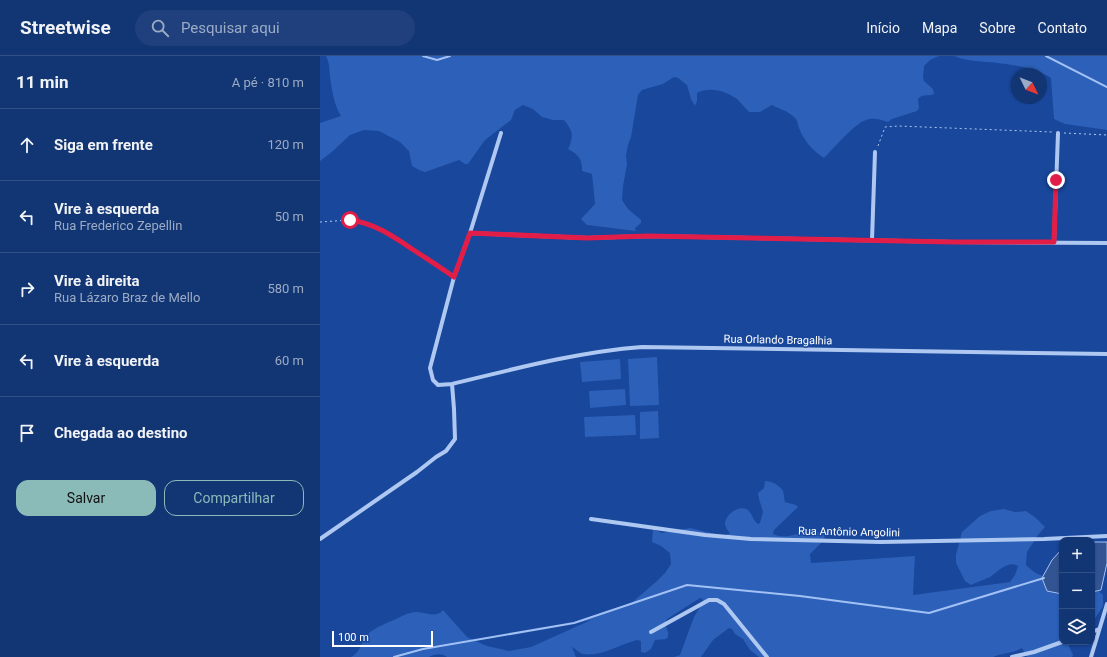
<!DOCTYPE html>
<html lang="pt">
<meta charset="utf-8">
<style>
body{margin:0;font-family:Roboto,sans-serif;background:#1f407c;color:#f1f3f6}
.controls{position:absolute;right:12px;bottom:12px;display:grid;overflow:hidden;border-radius:8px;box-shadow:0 1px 3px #0004}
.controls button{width:36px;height:36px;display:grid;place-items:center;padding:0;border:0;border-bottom:1px solid #315086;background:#123574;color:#f1f3f6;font:20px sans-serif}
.compass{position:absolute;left:691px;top:12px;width:36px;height:36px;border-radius:50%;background:#123574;box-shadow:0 1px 3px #0004;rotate:133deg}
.scale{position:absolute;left:12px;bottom:10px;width:101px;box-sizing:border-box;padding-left:4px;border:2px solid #fff;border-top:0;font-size:11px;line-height:14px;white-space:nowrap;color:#fff;-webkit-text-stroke:3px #18479b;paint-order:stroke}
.stop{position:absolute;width:12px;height:12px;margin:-9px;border:3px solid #e11d48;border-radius:50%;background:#fff}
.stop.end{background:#e11d48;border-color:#fff;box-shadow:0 1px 4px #0008}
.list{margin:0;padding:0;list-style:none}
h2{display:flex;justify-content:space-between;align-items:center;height:52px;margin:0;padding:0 16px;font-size:17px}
h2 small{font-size:13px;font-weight:400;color:#9cabc5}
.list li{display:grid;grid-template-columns:26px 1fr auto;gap:12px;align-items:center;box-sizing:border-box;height:72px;padding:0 16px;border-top:1px solid #315086}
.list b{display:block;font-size:15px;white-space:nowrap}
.list p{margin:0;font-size:13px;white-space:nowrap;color:#9cabc5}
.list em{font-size:13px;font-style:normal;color:#9cabc5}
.actions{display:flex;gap:8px;padding:12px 16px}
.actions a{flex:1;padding:9px 0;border:1px solid #8bbbb9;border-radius:12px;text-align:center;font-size:14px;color:#8bbbb9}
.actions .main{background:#8bbbb9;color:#111}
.icon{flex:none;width:22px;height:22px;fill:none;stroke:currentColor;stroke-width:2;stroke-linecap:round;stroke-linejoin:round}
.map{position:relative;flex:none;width:787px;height:601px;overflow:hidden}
header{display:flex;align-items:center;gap:24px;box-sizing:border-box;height:56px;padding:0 20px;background:#123574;border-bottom:1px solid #315086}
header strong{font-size:19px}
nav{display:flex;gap:22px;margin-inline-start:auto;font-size:14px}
.search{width:280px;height:36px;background:#1f407c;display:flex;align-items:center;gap:10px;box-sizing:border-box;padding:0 14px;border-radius:22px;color:#9cabc5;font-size:15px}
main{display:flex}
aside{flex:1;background:#123574}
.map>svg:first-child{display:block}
.green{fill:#2c60b9}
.water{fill:#325492;stroke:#a2c1f4}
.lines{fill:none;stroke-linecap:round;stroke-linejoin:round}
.stream{stroke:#a2c1f4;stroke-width:2}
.path{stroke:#afc8f2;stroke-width:1;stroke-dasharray:2 3;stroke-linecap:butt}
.street{stroke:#afc8f2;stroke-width:4}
.route{stroke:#e11d48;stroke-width:5}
.labels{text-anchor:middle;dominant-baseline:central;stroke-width:3;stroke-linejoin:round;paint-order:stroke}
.street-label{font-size:11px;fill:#fff;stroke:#18479b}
</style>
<header>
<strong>Streetwise</strong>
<div class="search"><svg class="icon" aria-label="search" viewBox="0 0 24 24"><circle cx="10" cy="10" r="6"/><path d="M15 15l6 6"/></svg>Pesquisar aqui</div>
<nav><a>Início</a><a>Mapa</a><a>Sobre</a><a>Contato</a></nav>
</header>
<main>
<aside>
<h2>11 min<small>A pé · 810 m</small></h2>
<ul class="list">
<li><svg class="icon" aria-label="ahead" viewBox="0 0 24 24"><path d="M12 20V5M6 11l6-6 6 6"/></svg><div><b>Siga em frente</b></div><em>120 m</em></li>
<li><svg class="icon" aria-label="left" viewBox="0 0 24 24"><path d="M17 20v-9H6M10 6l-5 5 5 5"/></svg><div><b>Vire à esquerda</b><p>Rua Frederico Zepellin</p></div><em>50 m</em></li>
<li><svg class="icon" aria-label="right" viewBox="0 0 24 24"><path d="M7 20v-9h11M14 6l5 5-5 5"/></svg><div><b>Vire à direita</b><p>Rua Lázaro Braz de Mello</p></div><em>580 m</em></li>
<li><svg class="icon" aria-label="left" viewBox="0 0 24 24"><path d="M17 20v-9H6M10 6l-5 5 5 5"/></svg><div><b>Vire à esquerda</b></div><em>60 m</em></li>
<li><svg class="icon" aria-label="arrive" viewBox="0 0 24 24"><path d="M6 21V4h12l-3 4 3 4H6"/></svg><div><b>Chegada ao destino</b></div></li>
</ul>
<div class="actions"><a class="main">Salvar</a><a>Compartilhar</a></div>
</aside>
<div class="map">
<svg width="787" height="601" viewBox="0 0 787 601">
<rect width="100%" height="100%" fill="#18479b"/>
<!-- green -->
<path class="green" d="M6,0h613l-9,4 -6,6 -1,12 1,3 9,8 1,5c-6,3 -11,-1 -16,5l1,9 -2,3 -25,8 -4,3c-7,-2 -14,-5 -22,-2 -12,4 -32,28 -42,38 -12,-8 -20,-17 -25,-30 -2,-5 -1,-8 -5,-11 -6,-6 -15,-8 -22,-12l-12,7h-11c-4,-4 -7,-8 -11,-12 -10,-9 -29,-14 -41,-7v8l-2,5 -4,-7 -4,-14 -9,-7 -4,-1 -11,7 -21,6 -4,5 -7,42 -3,8 -2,10 1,9 -4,22 -1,14 6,9 13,11v3l-6,5 1,3 -49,-6 -6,-6 14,-15 -3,-30 -10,-3c0,-12 -3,-16 -14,-22 6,-13 5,-18 -4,-29h-11l-11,-3 -9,-8 -10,-4 -8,5 -4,10 -26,20 -17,24h-3l-6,-4 -34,12 -6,-2 -7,-4 -3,-15 -9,-9 -21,-11 -15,-1 -14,5 -17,16 -13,10v-38l21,-7c-7,-11 -9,-25 -11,-39 -1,-8 0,-13 -4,-21z
M634,0h153v74l-42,-6 -11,-5 -3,-41c-16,-10 -35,-13 -54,-15 -14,-2 -29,-1 -43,-7z
M337,301l2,48 -29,1 -2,-47z
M300,303l1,20 -39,3 -2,-20z
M305,333l1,16 -36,3 -1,-17z
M338,355l1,27 -19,1v-27z
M315,359l1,20 -51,2 -1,-20z
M445,425c6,0 15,4 18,10 1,3 1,8 2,11l11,3 2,2 -24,23 -1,4c14,7 29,-4 42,-3 3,1 7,3 9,4l1,4 -15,15 1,9 104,-7 -2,39 97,-13 5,-7 3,-9c-10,-6 -20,6 -28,11 -6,3 -13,5 -19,8l-6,-4 -9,-18v-8l6,-23 18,-16 11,-5 13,-2 11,3 11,-1 10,7 9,9 -7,8 -11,17 -1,13c12,12 19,12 36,13v64h5l6,13 -1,2h-45l-5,-9c-11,6 -18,4 -29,9h-234l-9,-7 -7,-11 -8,-5 -3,-5 -3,-1 -16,12 -12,17h-27l6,-2 14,-38 9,-15v-3l-3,-1 -33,21 -2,5 3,8v5l-2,2 -11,1 -4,9 -6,4 -4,-1v-11l-4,-1c-17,4 -35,17 -54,14 -4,-1 -7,-5 -11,-7l4,10h-129c-6,-4 -12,-3 -18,0h-78c10,-5 9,-14 16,-22 9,-9 24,-13 35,-19 5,-2 9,-4 15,-4 9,0 19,7 26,-2l24,27 20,9 22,5 22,-4 60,-27 -15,3 53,-18 28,-24 8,-8 6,-9 -1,-11 -9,-7 -9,-4 1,-13 9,4 28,-5 34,8 6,-3c-2,-2 -4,-5 -5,-8 -1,-9 12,-20 21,-16 6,2 6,11 12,15l2,-1 3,-11 -4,-13 -1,-6 6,-5z
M772,529l11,10v11l-11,17z"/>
<!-- water -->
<path class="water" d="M772,486h15v21l-6,27 -9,2z
M742,493v45l-15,-3 -5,-13 10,-18z"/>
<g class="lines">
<!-- stream -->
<path class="stream" d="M103,0l14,4 13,-4
M726,0l61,31
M74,601l29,-8 151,-26 113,-38 113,11 129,17 115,-35"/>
<!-- path -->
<path class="path" d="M744,77l43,2
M558,90l7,-19 13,-1 154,6
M0,166l30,-2 11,2 27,11 61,40"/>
<!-- street -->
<path class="street" d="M181,77l-31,100 -16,44 -24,91 3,12 5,5 14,-1c62,-15 125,-32 190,-37l465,7
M150,177l117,5 61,-2 305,6 154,1
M552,184l3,-88
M734,186l4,-109
M271,463l114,16 46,4 130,3 163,-3 63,-3
M0,483l97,-67 19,-15 10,-6 9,-12 -1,-30 -2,-25
M331,576l58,-32h8l7,4 43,53
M772,576l7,-3
M692,601l22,-5 28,-10
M771,601l16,-53"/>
</g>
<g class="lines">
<!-- route -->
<path class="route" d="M30,164c24,3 43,16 62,29 14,9 28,18 42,28l16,-44 117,5 61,-2 305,6h101l2,-62"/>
</g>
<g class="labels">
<!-- street labels -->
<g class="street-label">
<text transform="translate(458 284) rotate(1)">Rua Orlando Bragalhia</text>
<text transform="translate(529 476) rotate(1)">Rua Antônio Angolini</text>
</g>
</g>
</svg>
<div class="controls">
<button>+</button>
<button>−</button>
<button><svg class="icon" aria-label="layers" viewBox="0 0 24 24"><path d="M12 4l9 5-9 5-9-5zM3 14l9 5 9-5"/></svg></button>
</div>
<svg class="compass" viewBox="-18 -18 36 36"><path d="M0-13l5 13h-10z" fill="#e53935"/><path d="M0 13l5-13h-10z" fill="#9cabc5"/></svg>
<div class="scale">100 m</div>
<div class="stop" style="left:30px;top:164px"></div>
<div class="stop end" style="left:736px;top:124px"></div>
</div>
</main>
